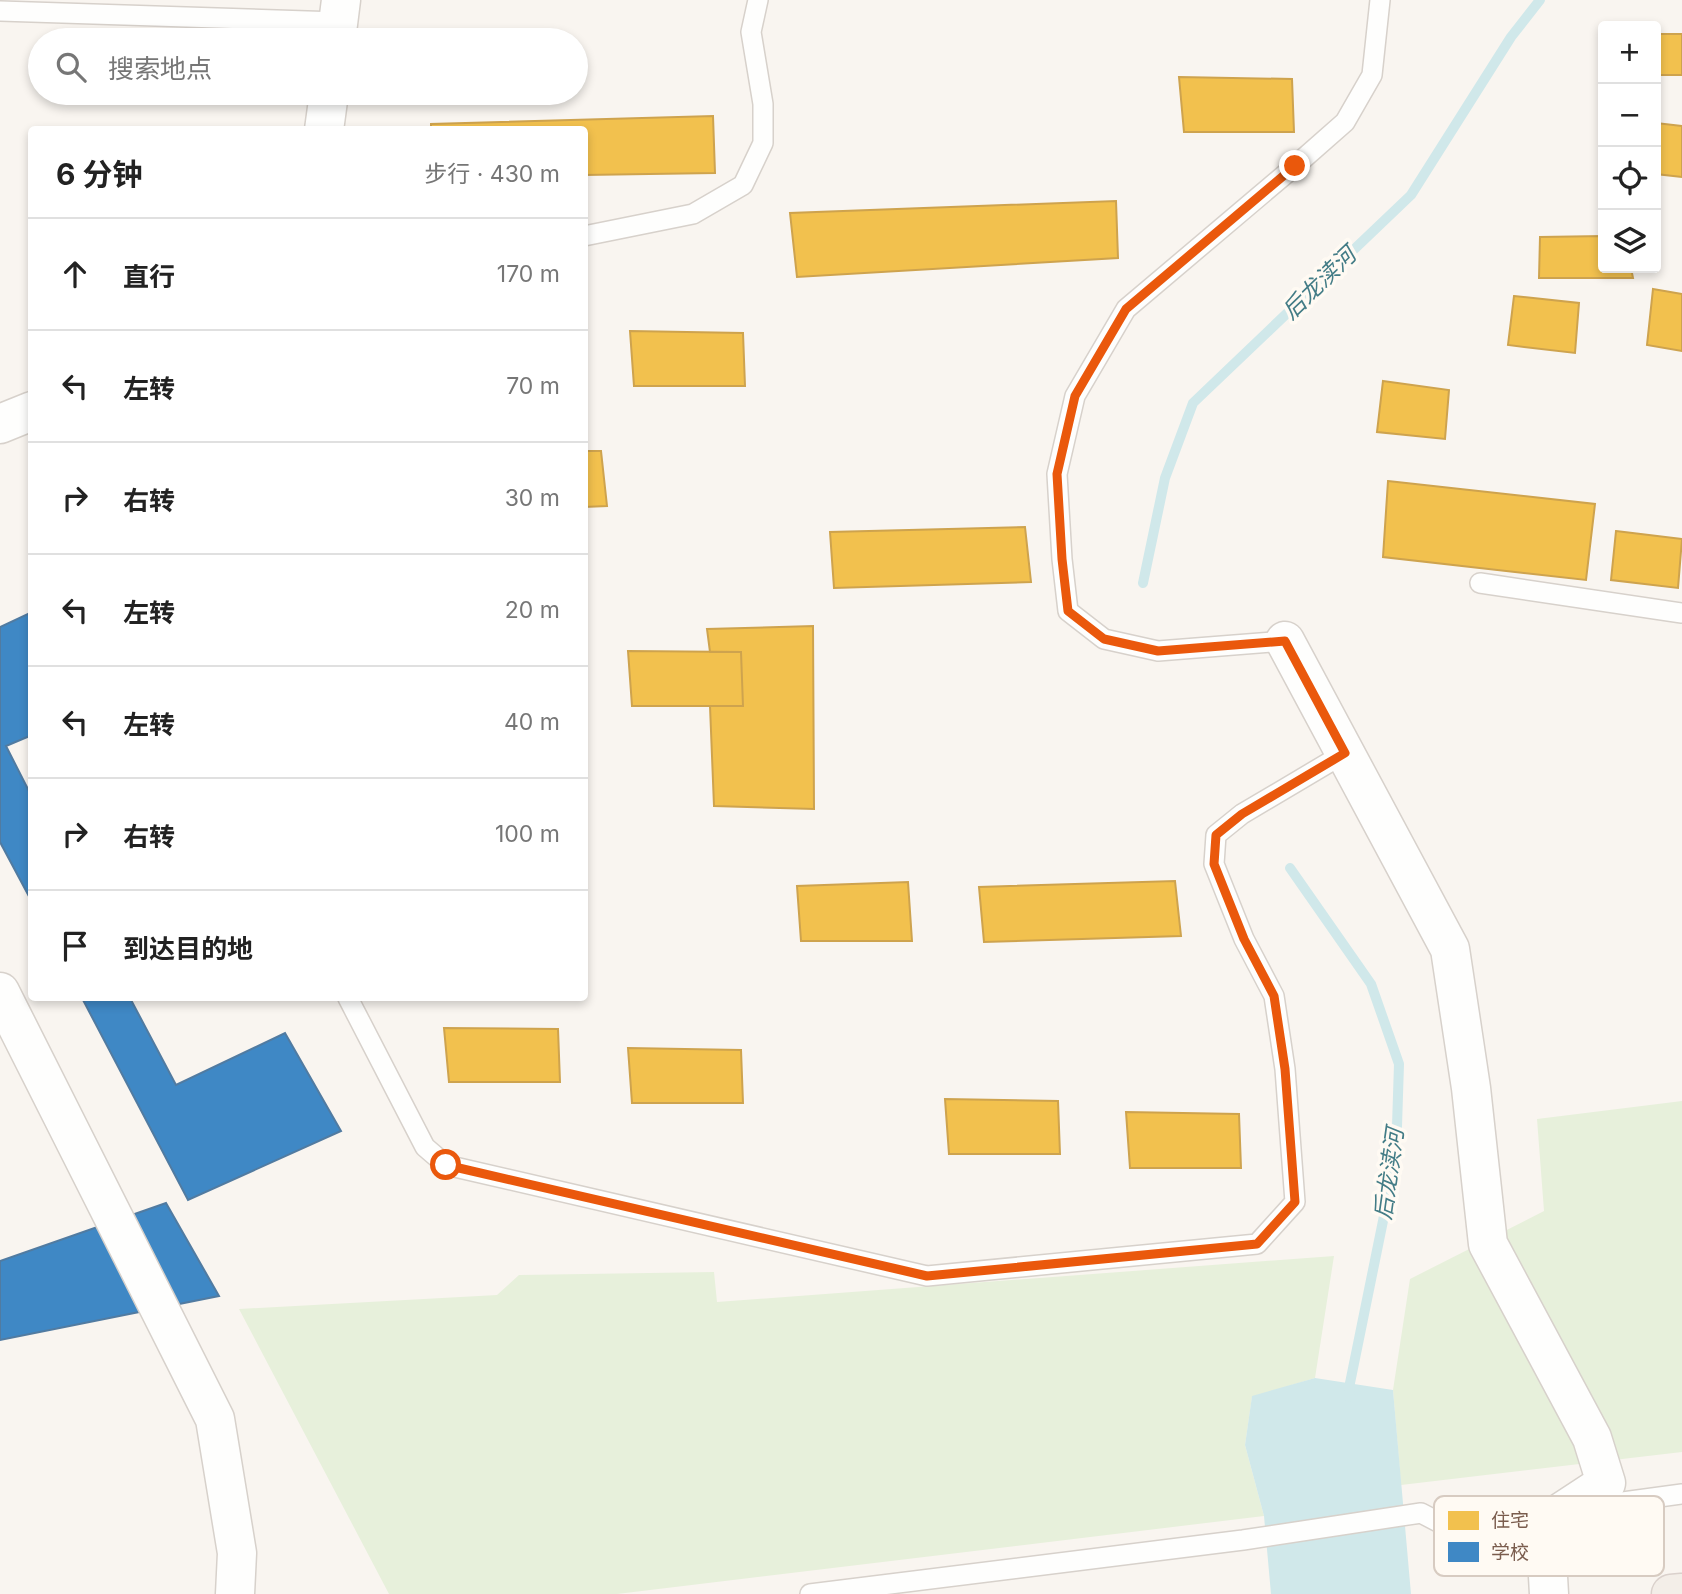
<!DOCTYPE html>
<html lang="zh">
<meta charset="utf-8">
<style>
body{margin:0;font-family:Inter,"Noto Sans SC",sans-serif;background:#f6f6f6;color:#222}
.controls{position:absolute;right:21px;top:21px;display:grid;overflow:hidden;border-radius:7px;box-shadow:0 4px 10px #0003}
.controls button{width:63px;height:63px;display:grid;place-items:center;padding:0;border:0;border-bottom:2px solid #e0e0e0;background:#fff;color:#222;font:35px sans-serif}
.stop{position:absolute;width:21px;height:21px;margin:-16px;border:5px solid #ea580c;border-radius:50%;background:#fff}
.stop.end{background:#ea580c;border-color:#fff;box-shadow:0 2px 7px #0008}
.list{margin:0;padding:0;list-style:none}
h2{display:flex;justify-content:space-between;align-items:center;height:91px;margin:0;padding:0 28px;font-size:30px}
h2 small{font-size:23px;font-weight:400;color:#767676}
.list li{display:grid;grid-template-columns:46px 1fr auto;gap:21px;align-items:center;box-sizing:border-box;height:112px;padding:0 28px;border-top:2px solid #e0e0e0}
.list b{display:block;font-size:26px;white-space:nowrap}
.list em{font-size:23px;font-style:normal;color:#767676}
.icon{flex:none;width:38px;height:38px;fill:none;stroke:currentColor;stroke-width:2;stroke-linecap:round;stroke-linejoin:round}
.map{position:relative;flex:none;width:1682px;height:1594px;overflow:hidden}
.search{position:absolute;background:#fff;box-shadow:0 4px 10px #0003;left:28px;top:28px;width:560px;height:77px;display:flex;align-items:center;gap:18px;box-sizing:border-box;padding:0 24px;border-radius:38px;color:#767676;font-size:26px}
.panel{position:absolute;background:#fff;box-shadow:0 4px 10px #0003;left:28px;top:126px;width:560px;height:875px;border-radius:7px}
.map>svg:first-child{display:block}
.green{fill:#e7f0db}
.water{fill:#d0e8ea}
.homes{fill:#f2c14e;stroke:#cea34e;stroke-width:2}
.schools{fill:#3f88c5;stroke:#517ba1;stroke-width:2}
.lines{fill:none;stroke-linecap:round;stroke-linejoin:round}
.stream{stroke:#d0e8ea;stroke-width:10}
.lane-casing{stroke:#d7d1cb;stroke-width:22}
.street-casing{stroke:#d7d1cb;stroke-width:41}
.primary-casing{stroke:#dad1cc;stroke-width:41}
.lane{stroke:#fefefd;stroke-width:19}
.street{stroke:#fefefd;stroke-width:38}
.primary{stroke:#f3eee8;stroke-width:38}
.route{stroke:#ea580c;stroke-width:9}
.labels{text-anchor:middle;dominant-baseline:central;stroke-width:7;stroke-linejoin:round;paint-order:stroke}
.water-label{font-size:23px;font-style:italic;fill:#437c86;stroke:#fffaf3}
.key{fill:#fffaf3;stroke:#d7cbc1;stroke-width:2}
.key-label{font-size:19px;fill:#7a5c4d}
</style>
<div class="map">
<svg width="1682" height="1594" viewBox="0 0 1682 1594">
<rect width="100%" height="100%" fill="#f9f5f0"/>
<!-- green -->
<path class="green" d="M1682,1101v351l-281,33 -8,-95 17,-111 134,-68 -7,-92z
M1334,1256l-19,122 -63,19 -7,48 19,71 -647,78h-228l-150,-285 258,-14 22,-20 195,-3 3,30z"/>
<!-- water -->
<path class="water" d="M1315,1378l78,12 18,204h-140l-7,-78 -19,-71 7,-49z"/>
<!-- homes -->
<path class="homes" d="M1656,34h26v41h-26z
M1179,77l113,2 2,53h-110z
M713,116l2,57 -131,2v-45h-153v-6z
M1656,123l26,3v51l-26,-3z
M1116,201l2,57 -321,19 -7,-64z
M1603,236v32h28l2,10h-94l1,-41z
M1653,289l29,5v57l-35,-6z
M1514,296l65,7 -4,50 -67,-8z
M630,331l113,2 2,53h-111z
M1383,381l66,9 -4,49 -68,-7z
M584,451h17l6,55 -23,1z
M1388,481l207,23 -9,76 -203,-23z
M1025,527l6,55 -197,6 -4,-56z
M1616,531l66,8 -4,49 -67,-8z
M813,626l1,183 -100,-3 -4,-100h33l-2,-54h-31l-3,-23z
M628,651l113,1 2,54h-111z
M1175,881l6,55 -197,6 -5,-55z
M908,882l4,59h-111l-4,-55z
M444,1028l114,1 2,53h-111z
M628,1048l113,2 2,53h-111z
M945,1099l113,2 2,53h-111z
M1126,1112l113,2 2,54h-111z"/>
<!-- schools -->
<path class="schools" d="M32,612v123l-26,11 26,51v105l-32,-60v-215z
M82,998h48l46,87 109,-52 56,98 -153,69z
M166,1203l53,93 -219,44v-79z"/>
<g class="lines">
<!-- stream -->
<path class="stream" d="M1143,583l22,-105 28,-75 218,-208 100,-158 29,-37
M1290,868l81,116 28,80 -3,93 -46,226 -1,14"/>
<defs>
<path id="lane" d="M0,11l338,11
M584,236l109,-22 50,-29 20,-42v-39l-12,-72 7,-32
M1480,583l202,30
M1285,641l-127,10 -54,-12 -36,-28 -6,-52 -5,-85 18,-78 51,-87 169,-143 50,-44 27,-47 8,-75
M348,998l77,149 21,18 481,111 330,-32 38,-42 -10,-133 -11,-73 -30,-57 -30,-75 2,-29 26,-21 103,-61
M1586,1507l96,-13
M810,1594l433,-54 178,-27 23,12 109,-14"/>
<path id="street" d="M336,40l5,-40
M324,130l5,-37
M0,424l32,-13
M1285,641l165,308 21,139 17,156 104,194 14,45 -61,40 4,71
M0,992l215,427 22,134 -2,41"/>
<path id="primary" d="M1671,1594l11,-1"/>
</defs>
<!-- lane casing -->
<use href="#lane" class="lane-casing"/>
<!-- street casing -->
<use href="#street" class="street-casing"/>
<!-- primary casing -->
<use href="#primary" class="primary-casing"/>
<!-- lane -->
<use href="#lane" class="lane"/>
<!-- street -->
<use href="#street" class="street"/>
<!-- primary -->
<use href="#primary" class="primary"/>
</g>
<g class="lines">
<!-- route -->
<path class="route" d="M446,1165l481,111 330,-32 38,-42 -10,-133 -11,-73 -30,-57 -30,-75 2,-29 26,-21 103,-61 -60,-112 -127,10 -54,-12 -36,-28 -6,-52 -5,-85 18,-78 51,-87 169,-143"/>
</g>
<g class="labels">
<!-- water labels -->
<g class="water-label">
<text transform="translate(1319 283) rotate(-44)">后龙渎河</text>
<text transform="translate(1389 1174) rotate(-82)">后龙渎河</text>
</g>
</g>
<!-- legend -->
<rect x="1434" y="1496" width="230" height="80" rx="10" class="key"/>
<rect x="1448" y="1511" width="31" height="19" fill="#f2c14e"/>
<rect x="1448" y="1542" width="31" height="20" fill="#3f88c5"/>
<g class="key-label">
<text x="1491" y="1527">住宅</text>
<text x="1491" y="1559">学校</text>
</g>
</svg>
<div class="controls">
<button>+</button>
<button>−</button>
<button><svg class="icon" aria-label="locate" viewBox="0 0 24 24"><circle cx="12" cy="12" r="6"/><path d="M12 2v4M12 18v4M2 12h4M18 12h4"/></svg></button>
<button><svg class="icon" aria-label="layers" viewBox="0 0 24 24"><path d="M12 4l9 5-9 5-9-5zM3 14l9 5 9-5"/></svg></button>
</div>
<div class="stop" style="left:446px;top:1165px"></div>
<div class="stop end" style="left:1295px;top:166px"></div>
<div class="search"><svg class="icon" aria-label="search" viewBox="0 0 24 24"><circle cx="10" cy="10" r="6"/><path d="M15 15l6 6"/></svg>搜索地点</div>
<section class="panel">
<h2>6 分钟<small>步行 · 430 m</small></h2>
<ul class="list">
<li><svg class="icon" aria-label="ahead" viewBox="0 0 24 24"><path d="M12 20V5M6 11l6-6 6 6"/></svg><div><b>直行</b></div><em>170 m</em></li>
<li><svg class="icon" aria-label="left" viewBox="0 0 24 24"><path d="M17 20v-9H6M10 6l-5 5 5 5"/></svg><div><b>左转</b></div><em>70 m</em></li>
<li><svg class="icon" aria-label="right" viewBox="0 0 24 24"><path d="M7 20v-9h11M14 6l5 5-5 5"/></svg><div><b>右转</b></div><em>30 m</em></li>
<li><svg class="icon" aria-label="left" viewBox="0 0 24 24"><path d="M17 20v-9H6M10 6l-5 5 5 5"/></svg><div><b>左转</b></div><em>20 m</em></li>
<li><svg class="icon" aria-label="left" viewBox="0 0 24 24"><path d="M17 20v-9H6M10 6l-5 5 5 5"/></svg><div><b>左转</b></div><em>40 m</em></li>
<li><svg class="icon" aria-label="right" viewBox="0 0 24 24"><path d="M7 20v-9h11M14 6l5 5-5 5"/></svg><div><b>右转</b></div><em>100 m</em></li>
<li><svg class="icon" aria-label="arrive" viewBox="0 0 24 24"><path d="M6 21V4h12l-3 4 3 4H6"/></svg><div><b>到达目的地</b></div></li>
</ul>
</section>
</div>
